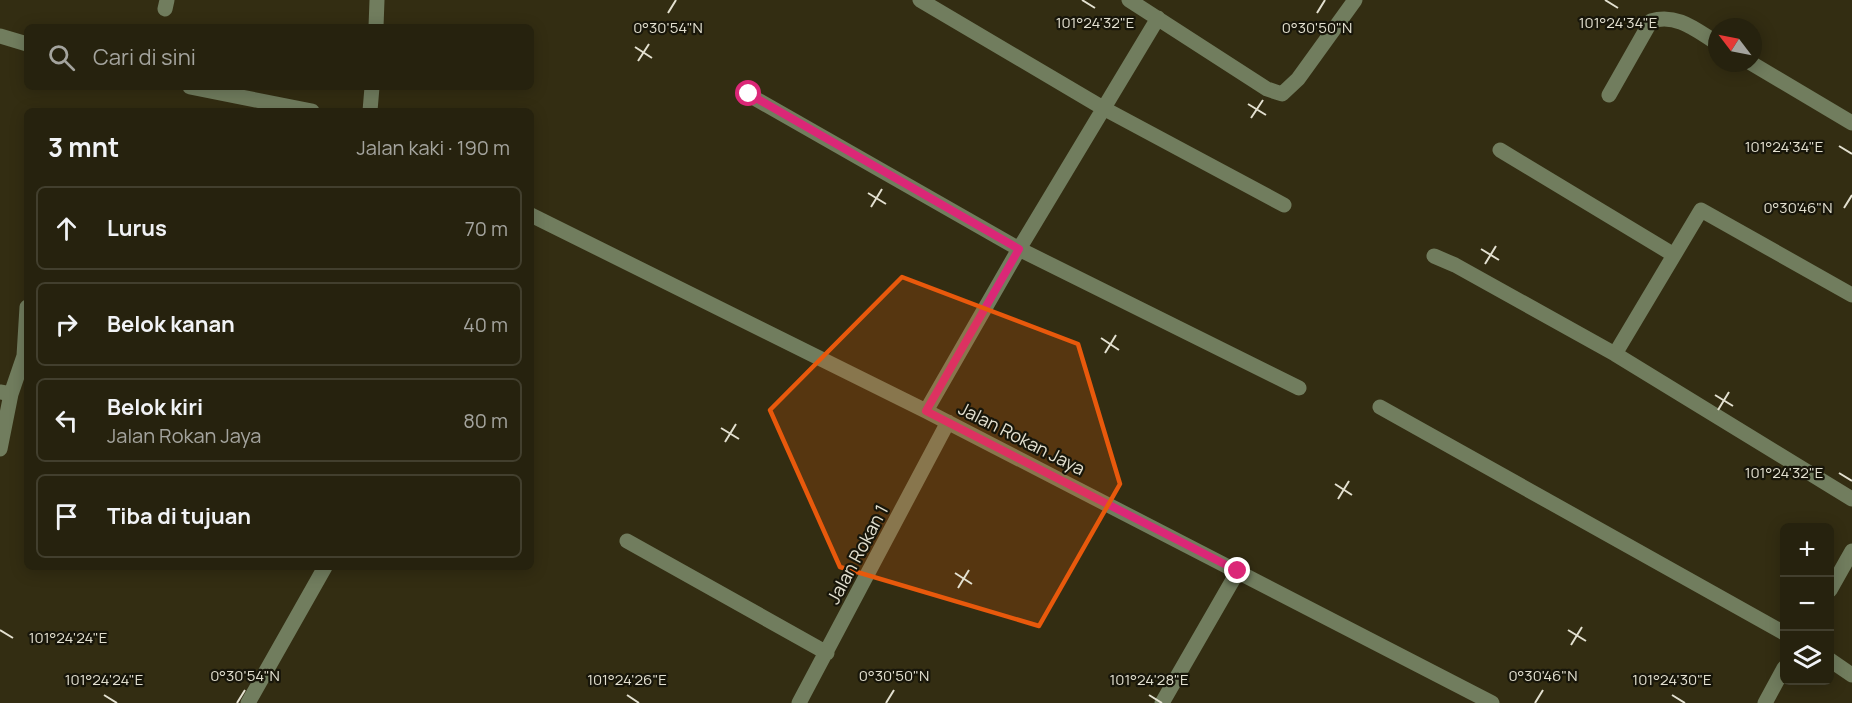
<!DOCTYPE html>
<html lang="id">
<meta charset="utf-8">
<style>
body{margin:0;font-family:Manrope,sans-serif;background:#2e2a17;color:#f1f3f6}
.controls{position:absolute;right:18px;bottom:18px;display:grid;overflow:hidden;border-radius:9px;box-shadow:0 3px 15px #0003}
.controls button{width:54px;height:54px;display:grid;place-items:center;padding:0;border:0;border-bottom:2px solid #423f2e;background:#26220e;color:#f1f3f6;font:30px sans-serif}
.compass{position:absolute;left:1708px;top:18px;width:54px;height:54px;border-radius:50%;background:#26220e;box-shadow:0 3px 15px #0003;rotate:302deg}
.stop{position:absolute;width:18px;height:18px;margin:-14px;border:4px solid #db2777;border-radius:50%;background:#fff}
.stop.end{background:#db2777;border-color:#fff;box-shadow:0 2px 6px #0008}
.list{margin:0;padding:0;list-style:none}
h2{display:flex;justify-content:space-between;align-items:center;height:78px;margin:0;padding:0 24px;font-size:26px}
h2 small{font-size:20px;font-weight:400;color:#a4a49e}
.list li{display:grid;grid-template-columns:39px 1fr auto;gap:18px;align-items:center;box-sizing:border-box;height:84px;margin:0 12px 12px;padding:0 12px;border:2px solid #423f2e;border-radius:9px}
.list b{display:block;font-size:22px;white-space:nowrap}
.list p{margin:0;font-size:20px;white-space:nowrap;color:#a4a49e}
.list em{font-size:20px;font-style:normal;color:#a4a49e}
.icon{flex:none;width:33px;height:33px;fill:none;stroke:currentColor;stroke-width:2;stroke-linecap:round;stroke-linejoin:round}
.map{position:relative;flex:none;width:1852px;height:703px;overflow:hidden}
.search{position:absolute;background:#26220e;box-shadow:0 3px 15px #0003;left:24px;top:24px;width:510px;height:66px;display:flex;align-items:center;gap:15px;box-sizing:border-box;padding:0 21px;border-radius:9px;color:#a4a49e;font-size:22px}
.panel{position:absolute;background:#26220e;box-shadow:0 3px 15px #0003;left:24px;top:108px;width:510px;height:462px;border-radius:9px}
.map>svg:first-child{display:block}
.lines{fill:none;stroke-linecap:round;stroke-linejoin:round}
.minor{stroke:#717d5e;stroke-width:15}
.route{stroke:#db2777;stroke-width:8}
.marked{fill:#e8590c;fill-opacity:0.2;stroke:#e8590c;stroke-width:4.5;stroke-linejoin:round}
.ticks{fill:none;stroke:#e3e0d0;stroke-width:2}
.labels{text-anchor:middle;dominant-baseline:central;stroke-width:4.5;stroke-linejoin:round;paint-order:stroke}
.street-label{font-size:18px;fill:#e3e0d0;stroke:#18160a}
.ticks-label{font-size:15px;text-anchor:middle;fill:#e3e0d0;stroke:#18160a;stroke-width:4.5;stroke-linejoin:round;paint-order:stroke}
</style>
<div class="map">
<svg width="1852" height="703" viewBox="0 0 1852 703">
<rect width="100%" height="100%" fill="#332d12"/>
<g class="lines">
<!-- minor -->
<path class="minor" d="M920,0l183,108 181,97
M1129,0l138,89 15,5 16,-15 57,-79
M165,9l2,-9
M376,27l1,-27
M0,36l27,8
M1751,63l101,60
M190,87l122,24
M749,95l270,154 280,139
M1609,95l42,-74c26,-8 45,9 66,22
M370,111l2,-24
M1500,150l174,105
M531,215l395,196 566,292
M1434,256l21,9 160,89 237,145
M1615,354l86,-144 151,85
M0,392l11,2 -11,55
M11,394l13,-38 3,-49
M1380,407l404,226
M926,411l93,-162 139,-231
M627,541l200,112
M1830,590l22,-39
M1830,660l22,15
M248,703l77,-136
M799,703l149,-281
M1162,703l76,-132
M1765,703l19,-35"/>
</g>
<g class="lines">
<!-- route -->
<path class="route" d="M749,94l270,155 -93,162 312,160"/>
</g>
<!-- marked area -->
<path class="marked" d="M902,277l176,67 42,140 -81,142 -199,-59 -70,-157z"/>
<!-- ticks -->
<path class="ticks" d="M1082,0l13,8M1605,0l13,8M668,13l8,-13M1317,13l8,-13M635,47l17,11M638,61l11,-17M1248,104l18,11M1251,118l12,-18M1839,146l13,8M868,193l18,11M871,207l11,-18M1844,208l8,-13M1481,249l18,11M1485,264l11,-18M1101,338l18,12M1105,353l11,-18M1715,395l18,11M1718,410l11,-18M721,428l18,11M725,442l11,-18M1839,473l13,8M1335,484l17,11M1338,499l11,-18M955,573l17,11M958,588l11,-18M0,630l13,8M1568,630l18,11M1571,645l11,-18M104,695l13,8M627,695l12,8M1149,695l13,8M1672,695l13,8M237,703l8,-13M886,703l8,-13M1535,703l8,-13"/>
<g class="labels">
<!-- street labels -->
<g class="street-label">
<text transform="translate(1022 438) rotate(27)">Jalan Rokan Jaya</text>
<text transform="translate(857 554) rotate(-62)">Jalan Rokan 1</text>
</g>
</g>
<g class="ticks-label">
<text x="1095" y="28">101°24'32"E</text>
<text x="1618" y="28">101°24'34"E</text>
<text x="668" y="33">0°30'54"N</text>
<text x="1317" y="33">0°30'50"N</text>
<text x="1784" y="152">101°24'34"E</text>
<text x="1798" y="213">0°30'46"N</text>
<text x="1784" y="478">101°24'32"E</text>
<text x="68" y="643">101°24'24"E</text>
<text x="245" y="681">0°30'54"N</text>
<text x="894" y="681">0°30'50"N</text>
<text x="1543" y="681">0°30'46"N</text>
<text x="104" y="685">101°24'24"E</text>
<text x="627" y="685">101°24'26"E</text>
<text x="1149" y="685">101°24'28"E</text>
<text x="1672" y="685">101°24'30"E</text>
</g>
</svg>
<div class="controls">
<button>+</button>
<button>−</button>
<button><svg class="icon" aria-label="layers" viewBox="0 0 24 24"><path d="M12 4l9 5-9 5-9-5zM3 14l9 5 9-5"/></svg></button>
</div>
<svg class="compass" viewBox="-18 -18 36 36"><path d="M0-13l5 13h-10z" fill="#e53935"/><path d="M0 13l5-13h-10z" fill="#a4a49e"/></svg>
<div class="stop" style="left:749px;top:94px"></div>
<div class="stop end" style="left:1238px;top:571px"></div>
<div class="search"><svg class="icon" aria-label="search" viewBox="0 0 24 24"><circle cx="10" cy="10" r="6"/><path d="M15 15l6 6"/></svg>Cari di sini</div>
<section class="panel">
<h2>3 mnt<small>Jalan kaki · 190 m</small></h2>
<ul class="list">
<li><svg class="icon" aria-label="ahead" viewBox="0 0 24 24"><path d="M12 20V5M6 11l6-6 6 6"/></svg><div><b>Lurus</b></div><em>70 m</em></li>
<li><svg class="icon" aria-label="right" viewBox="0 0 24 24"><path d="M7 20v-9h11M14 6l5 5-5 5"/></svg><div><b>Belok kanan</b></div><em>40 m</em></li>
<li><svg class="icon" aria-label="left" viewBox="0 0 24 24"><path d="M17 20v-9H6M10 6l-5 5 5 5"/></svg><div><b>Belok kiri</b><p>Jalan Rokan Jaya</p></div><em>80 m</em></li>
<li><svg class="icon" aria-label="arrive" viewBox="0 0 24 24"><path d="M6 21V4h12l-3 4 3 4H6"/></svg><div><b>Tiba di tujuan</b></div></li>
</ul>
</section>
</div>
